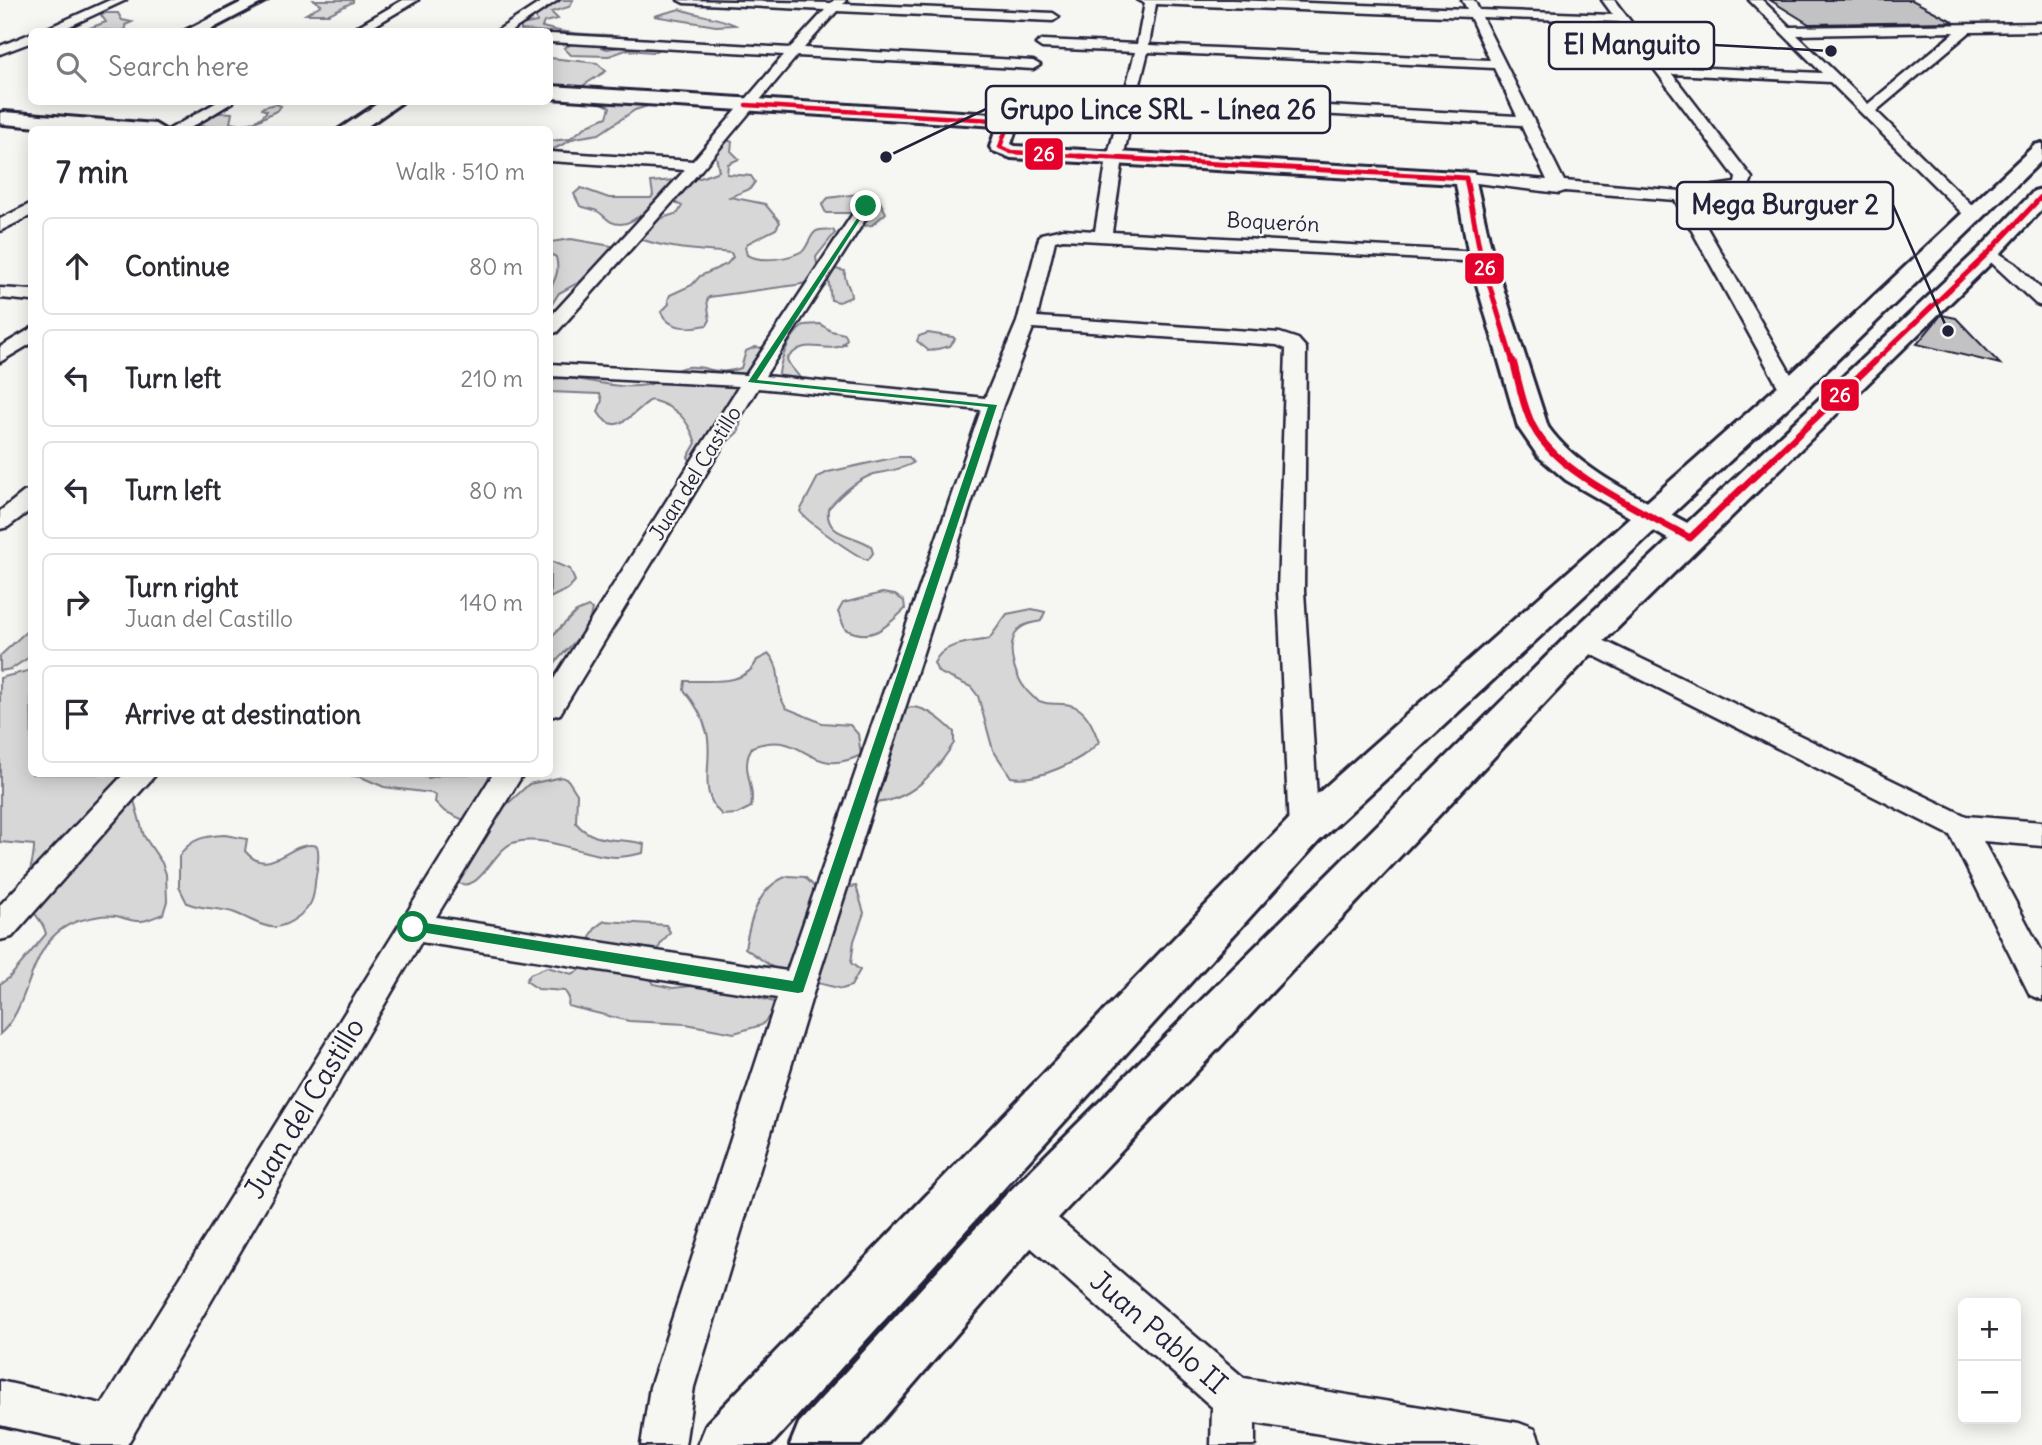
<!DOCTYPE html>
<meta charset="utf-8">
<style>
body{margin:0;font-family:Delius,sans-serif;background:#f7f7f7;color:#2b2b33}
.controls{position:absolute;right:21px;bottom:21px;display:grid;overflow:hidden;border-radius:10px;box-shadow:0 4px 18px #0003}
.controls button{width:63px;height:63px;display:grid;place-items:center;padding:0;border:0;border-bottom:2px solid #e1e1e2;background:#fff;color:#2b2b33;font:35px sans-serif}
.stop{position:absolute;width:21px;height:21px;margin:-16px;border:5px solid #0b8043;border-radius:50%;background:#fff}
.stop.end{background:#0b8043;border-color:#fff;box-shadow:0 2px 7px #0008}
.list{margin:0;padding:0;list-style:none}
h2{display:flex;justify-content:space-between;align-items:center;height:91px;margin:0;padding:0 28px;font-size:30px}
h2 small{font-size:23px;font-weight:400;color:#7c7c81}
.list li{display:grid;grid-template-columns:46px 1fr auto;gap:21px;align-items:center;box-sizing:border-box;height:98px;margin:0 14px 14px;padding:0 14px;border:2px solid #e1e1e2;border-radius:10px}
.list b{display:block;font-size:26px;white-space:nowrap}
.list p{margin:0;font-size:23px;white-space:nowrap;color:#7c7c81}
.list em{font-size:23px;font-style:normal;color:#7c7c81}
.icon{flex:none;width:38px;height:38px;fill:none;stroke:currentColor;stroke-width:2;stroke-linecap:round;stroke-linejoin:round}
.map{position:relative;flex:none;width:2042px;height:1445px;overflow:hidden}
.search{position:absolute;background:#fff;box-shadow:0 4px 18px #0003;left:28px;top:28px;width:525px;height:77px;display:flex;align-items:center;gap:18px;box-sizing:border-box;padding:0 24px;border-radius:10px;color:#7c7c81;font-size:26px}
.panel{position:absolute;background:#fff;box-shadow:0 4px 18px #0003;left:28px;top:126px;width:525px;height:651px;border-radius:10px}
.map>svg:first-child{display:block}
.green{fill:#d7d7d7;stroke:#7c7c89;stroke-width:2}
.building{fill:#c2c2c4;stroke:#22223b;stroke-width:2}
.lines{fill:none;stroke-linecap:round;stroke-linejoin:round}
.street-casing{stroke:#22223b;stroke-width:5}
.secondary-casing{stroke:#22223b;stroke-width:6}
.highway-casing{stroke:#22223b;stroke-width:6}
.street{fill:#f6f6f2;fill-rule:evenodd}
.secondary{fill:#f6f6f2;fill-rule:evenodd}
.highway{fill:#f6f6f2;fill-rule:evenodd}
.bus-1-far2-casing{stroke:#f6f6f2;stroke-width:7}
.bus-1-far1-casing{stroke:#f6f6f2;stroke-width:9}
.bus-1-casing{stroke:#f6f6f2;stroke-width:11}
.bus-1-far2{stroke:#e4002b;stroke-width:4.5}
.bus-1-far1{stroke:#e4002b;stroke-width:5}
.bus-1{stroke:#e4002b;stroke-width:7}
.route{fill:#0b8043}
.labels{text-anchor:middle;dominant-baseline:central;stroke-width:5;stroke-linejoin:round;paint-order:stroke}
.far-street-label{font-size:21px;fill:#22223b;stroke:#f6f6f2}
.near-street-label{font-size:28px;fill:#22223b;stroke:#f6f6f2}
.leader{fill:none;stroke:#22223b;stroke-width:2.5}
.callout-dot{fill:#22223b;stroke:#f6f6f2;stroke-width:2.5}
.callout{fill:#f6f6f2;stroke:#22223b;stroke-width:2.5}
.callout-label{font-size:26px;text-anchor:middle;font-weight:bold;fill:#22223b}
.line-badge{stroke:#f6f6f2;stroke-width:2.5}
.badge-label{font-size:19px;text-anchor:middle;font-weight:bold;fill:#fff}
</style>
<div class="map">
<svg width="2042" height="1445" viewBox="0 0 2042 1445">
<rect width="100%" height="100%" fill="#f6f6f2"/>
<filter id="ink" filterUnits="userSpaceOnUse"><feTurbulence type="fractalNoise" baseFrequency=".0143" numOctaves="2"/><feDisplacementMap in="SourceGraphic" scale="14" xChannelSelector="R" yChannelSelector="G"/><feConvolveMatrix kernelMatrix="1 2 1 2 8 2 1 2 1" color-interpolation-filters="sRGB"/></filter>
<g filter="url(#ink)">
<!-- green -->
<path class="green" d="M314,0h39v2l-24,12h-23l15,-9z
M561,0h12l-4,7 -18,5 7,7 -14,3 -2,5c25,7 44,7 70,8l-21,8 16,6 20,-3 36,2 -10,4 -27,-2 -17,6 -38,-1 -7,-7 10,-5 -24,-7v-4l-29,-2v-5l16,-3 -2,-8z
M680,9c19,7 39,8 55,16l-19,1 -62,-10z
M106,13h12l4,7 10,2 -7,3 1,4 -4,2 -35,-2 19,-7 -5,-7z
M550,58l47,5 9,8 -27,17h-29z
M628,100l20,6 -13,4 -36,24 -24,4 -25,13v-10l19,-2 21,-15 17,-7 3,-10 -12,-6z
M276,104l5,2 -3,4 -34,18 -45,-2c8,-10 20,-15 33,-13l-2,10c15,3 27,1 37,-12l-5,-2 1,-2z
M727,140l5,2 -1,9 8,8 -11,5 -1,10 24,2 4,6 -5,7 -20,8 35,7 15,18 -4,7 -28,14 -3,4 2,8c15,8 43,4 57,-5 10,-15 6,-23 29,-20l2,3 -19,24 2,14 -12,12 -10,2 -87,12 -2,4 3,19 -3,5c-18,4 -38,5 -46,-13l8,-8 -1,-4 2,-5 22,-10 8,-9 27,-12 6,-7 -2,-4c-34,-3 -67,-4 -99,-17l24,-16 22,-7 4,-7c-27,-15 -41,17 -61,18 -13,0 -15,-8 -24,-13 -5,-2 -11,-3 -17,-5l-6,-12 7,-6 28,10h42l2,-3 -2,-13 49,-4 19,-7 -5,-25 5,-5z
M858,194l20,4 8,15 -14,12 -9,1 -11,-13h-26l-4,-8 6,-7z
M571,239l46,8 -30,31 -28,15 -9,14c0,-5 -2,-12 0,-17 5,-12 10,-18 6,-33l-6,-3v-12z
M835,269l10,2c-2,9 6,16 6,26l-12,5 -8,-2 -3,-24z
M820,324l11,7 14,3 2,5 -4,5h3c-24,12 -39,-10 -59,15 3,10 10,12 14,21l-22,5c-2,-21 9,-48 25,-60z
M928,333l25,4 2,2 -5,7 -21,5 -12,-10 2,-5z
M755,347l10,1 -23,65 -3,18 -13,12 -34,21 -4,-7 8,-14c-8,-24 -19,-36 -45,-43 -15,8 -35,42 -53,12l4,-12 -2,-6 -50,-2v-13c37,-4 60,12 97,6 15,-2 25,-17 40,-18 21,-2 30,10 54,1l5,-17z
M897,457h12l4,6c-12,7 -25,8 -39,11 -18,6 -33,20 -46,35 -3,28 26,25 43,37l2,7 -5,7c-10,-2 -65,-41 -68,-49l18,-34 10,-5z
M550,561l20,8 5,12 -7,8 -18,9z
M882,593l13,2 9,6 1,8c-19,18 -33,34 -60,20l-7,-17 5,-9z
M588,607l4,2 -3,14 -9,13 -30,32v-30l26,-26z
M1032,609l13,3 -4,9c-8,2 -19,3 -24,10 -13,20 0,52 16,66 14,12 33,2 46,12 11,8 15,21 20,33 -17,19 -62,40 -88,35l-18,-27 -15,-54 -7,-9 -33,-15 -4,-9c9,-21 35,-20 55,-24l18,-25z
M31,627v29l-20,13 -11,2v-15z
M769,654c15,17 5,36 17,54l36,15 28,2 8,9 3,21c-54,26 -55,-28 -109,-8 -13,24 4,36 -1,60l-14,7 -15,1c-26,-24 -8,-52 -15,-82 -4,-16 -12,-30 -23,-43l1,-9c24,-1 61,6 72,-21z
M31,670l1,104h76l15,4 7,8 14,50 18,27 4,11 1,27 -4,13c-6,2 -14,6 -21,7 -9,1 -17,-3 -26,-5 -11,-2 -28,2 -38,5 -52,17 -44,83 -78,113v-50l9,-6 37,-44c-3,-17 -19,-23 -20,-39 -1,-16 9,-33 8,-50l-34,-3v-164z
M911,707c16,0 31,13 43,25v11c-20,31 -43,58 -81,60l31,-93z
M340,774h76l13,4 15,-4h58l-1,36 28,-26 33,-7 6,3 9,14 -1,29c18,22 44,14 68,21l-1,9c-9,2 -18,4 -27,4 -34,-1 -66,-22 -100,-15 -24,5 -35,56 -62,39l14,-59 -24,-11 -9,-9 1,-6 -5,-3 -47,-6 -23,-10z
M225,835l22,4 -2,12c25,30 46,-13 72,-5 4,10 -1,26 -2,37 -1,16 -4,24 -16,33 -27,21 -36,8 -64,-3 -15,-6 -32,-3 -48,-10l-8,-16v-31c12,-18 26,-20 46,-21z
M788,876l17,1 19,20 15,-8 17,-3 8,27 -10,28 -3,22 9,7 -9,16 -9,3 -60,-15 -37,-26c5,-28 13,-62 43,-72z
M605,921l61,4 4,7 -10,13 -11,31 5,8 19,4 38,-4 63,18v8l-12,15 -28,8 -48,-9 -57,-3 -61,-15 1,-8 -4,-7 -27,-2 -12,-8 4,-7 17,-7 25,7 8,-4c7,-18 7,-41 25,-49z"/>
<!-- building -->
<path class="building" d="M1770,0h142l42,22 -145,2z
M1941,315l15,3 44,46 -83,-20z"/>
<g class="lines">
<defs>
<path id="street" d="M110,0h16l-69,32h-18z
M403,0h15l-54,32h-16z
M544,0h14l-48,32h-15z
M678,0l153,3 3,-3h12l-3,4 210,9 6,4 -6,4 -216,-10 -33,37 229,13 7,4 -7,4 -236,-13 -95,113 -145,163 -7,2v-17l135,-147 -135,-9v-9l143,9 91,-106 -234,-13v-8l240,14 35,-38 -141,-7z
M1138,0h94l235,9 -5,-9h12l5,10 134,5 -11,-15h12l51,66 157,7 -73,-73h13l28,27 252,-4v8l-72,1 -94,79 104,102 2,3 -2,3h-12l-138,-137 -158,-8 80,104 -4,11 -18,7 -39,4 109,190 -3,4h-14l-3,-4 -105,-190 -110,-9 -6,2 -99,-12 -2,-3 8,-5 81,7 -26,-55 -386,-21 -12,54 -11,74 369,20 9,5 -9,5 -418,-23 -8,2 -18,76 243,16 18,6 8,9 -2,243 15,239 -4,8 -11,4 -11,-4 -4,-8 -11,-239 8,-242 -9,-4 -244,-17 -30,77 -188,582 -121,400 -9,58h-44l9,-58 127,-389 -356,-56 -294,503h-47l1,-2 -81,-18v-44l102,23 391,-630h30l-87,143 351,54 194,-561 -223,-22 -198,326 -10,3v-32l189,-299 -189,-10v-12l196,11 114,-172 6,-2 8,5 -109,170 220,22 32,-76 22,-84 2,-4 22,-5 32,2 12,-73 15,-54 -101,-6 -7,-4 7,-4 103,5 11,-43 -93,-4 -6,-4 6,-4 95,4 8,-41zM1156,4l314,13 20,43 -341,-15zM1482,17l137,5 117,156 -1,5 -54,8 -117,-10zM1955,32l-87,72 -71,-69zM1148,52l346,16 23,48 -380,-20z
M32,33v9l-32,12v-8z
M217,102h16l-46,28h-19z
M32,203v12l-32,16v-12z
M1989,247l27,17 26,26v16l-6,-2 -56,-52 3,-4z
M0,288l32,2v11l-32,-3z
M32,328v15l-32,19v-15z
M32,490v19l-24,18 -8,2v-18l24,-19z
M1584,631l382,185 76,6v24l-59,-5 59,111v48l-12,-5 -80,-160 -375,-189 -4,-6 4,-6z
M124,774h32l-144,163 -12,3v-35z
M1024,1196l14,5 206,177 275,45 16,6 6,16h-155l-131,-22v22h-44l1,-38 -202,-178 -6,-14 6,-14z"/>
<path id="secondary" d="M246,0h21l-61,32h-23z
M550,86l459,29 10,6 -8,23 4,2 459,27 19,84 55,170c33,47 103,75 154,104l4,7 -4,7 -12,3 -12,-3 -112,-65 -28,-24 -20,-29 -49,-170 -13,-73 -445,-26 -18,-7 -3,-4 7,-21 -447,-28z
M380,102h22l-40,28h-24z
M4,112l151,12 10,6h-91l-70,-6 -4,-1v-10z"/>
<path id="highway" d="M2042,143v17l-242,236 -481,445 -548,604h-73l9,-22 582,-604 491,-435 255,-239z
M2042,189v20l-45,48 -400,391 -554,586 -182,211h-71l9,-22 206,-227 566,-564 410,-385 53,-56z"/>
</defs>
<!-- street casing -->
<use href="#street" class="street-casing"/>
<!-- secondary casing -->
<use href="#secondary" class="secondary-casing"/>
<!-- highway casing -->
<use href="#highway" class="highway-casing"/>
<!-- street -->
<use href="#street" class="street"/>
<!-- secondary -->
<use href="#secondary" class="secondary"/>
<!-- highway -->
<use href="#highway" class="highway"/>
<defs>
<path id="bus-1-far2" d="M746,105l263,16 -9,26 11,5 99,6"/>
<path id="bus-1-far1" d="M1079,156l387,22 15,79 32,106
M1873,363l116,-111 53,-56"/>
<path id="bus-1" d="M1513,361c6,21 10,47 21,67 24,46 111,84 156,110l185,-177"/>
</defs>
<!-- bus-1-far2 casing -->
<use href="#bus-1-far2" class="bus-1-far2-casing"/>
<!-- bus-1-far1 casing -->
<use href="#bus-1-far1" class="bus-1-far1-casing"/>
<!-- bus-1 casing -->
<use href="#bus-1" class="bus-1-casing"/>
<!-- bus-1-far2 -->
<use href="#bus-1-far2" class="bus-1-far2"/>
<!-- bus-1-far1 -->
<use href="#bus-1-far1" class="bus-1-far1"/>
<!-- bus-1 -->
<use href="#bus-1" class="bus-1"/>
</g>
</g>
<!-- route -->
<path class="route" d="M866,205l3,1 -112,174 240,25 -194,587 -5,1 -390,-63 -2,-3 7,-6 380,60 195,-574 -240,-25z"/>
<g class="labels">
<!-- far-street labels -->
<g class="far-street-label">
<text transform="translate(1273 222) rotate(3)">Boquerón</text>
<text transform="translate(695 473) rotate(-58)">Juan del Castillo</text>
</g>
<!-- near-street labels -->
<g class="near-street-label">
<text transform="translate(304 1108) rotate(-59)">Juan del Castillo</text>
<text transform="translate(1159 1332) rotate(41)">Juan Pablo II</text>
</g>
</g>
<!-- callouts -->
<path class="leader" d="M1831 51L1714 45M886 157L986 109M1948 331L1893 205"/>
<g class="callout-dot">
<circle cx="1831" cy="51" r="7"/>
<circle cx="886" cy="157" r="7"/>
<circle cx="1948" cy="331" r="7"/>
</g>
<g class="callout">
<rect x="1549" y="22" width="165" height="47" rx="7"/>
<rect x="986" y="86" width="344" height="47" rx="7"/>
<rect x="1677" y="182" width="216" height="47" rx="7"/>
</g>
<g class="callout-label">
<text x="1632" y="54">El Manguito</text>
<text x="1158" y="119">Grupo Lince SRL - Línea 26</text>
<text x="1785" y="214">Mega Burguer 2</text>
</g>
<g class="line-badge">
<rect x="1024" y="137" width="40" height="34" rx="7" fill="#e4002b"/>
<rect x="1464" y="252" width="41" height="33" rx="7" fill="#e4002b"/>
<rect x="1820" y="378" width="40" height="34" rx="7" fill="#e4002b"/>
</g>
<g class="badge-label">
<text x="1044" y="161">26</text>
<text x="1485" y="275">26</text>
<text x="1840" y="402">26</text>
</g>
</svg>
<div class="controls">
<button>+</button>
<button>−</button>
</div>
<div class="stop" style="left:413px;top:927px"></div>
<div class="stop end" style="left:866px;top:206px"></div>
<div class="search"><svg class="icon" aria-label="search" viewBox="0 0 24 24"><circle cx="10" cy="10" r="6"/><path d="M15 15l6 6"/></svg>Search here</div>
<section class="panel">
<h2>7 min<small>Walk · 510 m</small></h2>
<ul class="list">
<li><svg class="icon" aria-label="ahead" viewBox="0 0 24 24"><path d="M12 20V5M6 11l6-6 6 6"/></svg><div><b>Continue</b></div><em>80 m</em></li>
<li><svg class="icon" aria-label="left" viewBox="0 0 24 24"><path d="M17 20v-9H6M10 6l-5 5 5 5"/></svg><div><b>Turn left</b></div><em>210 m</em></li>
<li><svg class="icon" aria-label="left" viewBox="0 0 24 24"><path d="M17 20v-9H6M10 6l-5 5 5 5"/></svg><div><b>Turn left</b></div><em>80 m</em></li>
<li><svg class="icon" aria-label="right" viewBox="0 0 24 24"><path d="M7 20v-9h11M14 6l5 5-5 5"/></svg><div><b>Turn right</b><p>Juan del Castillo</p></div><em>140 m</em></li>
<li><svg class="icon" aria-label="arrive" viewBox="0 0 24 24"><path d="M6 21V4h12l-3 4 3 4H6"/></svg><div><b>Arrive at destination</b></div></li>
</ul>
</section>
</div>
